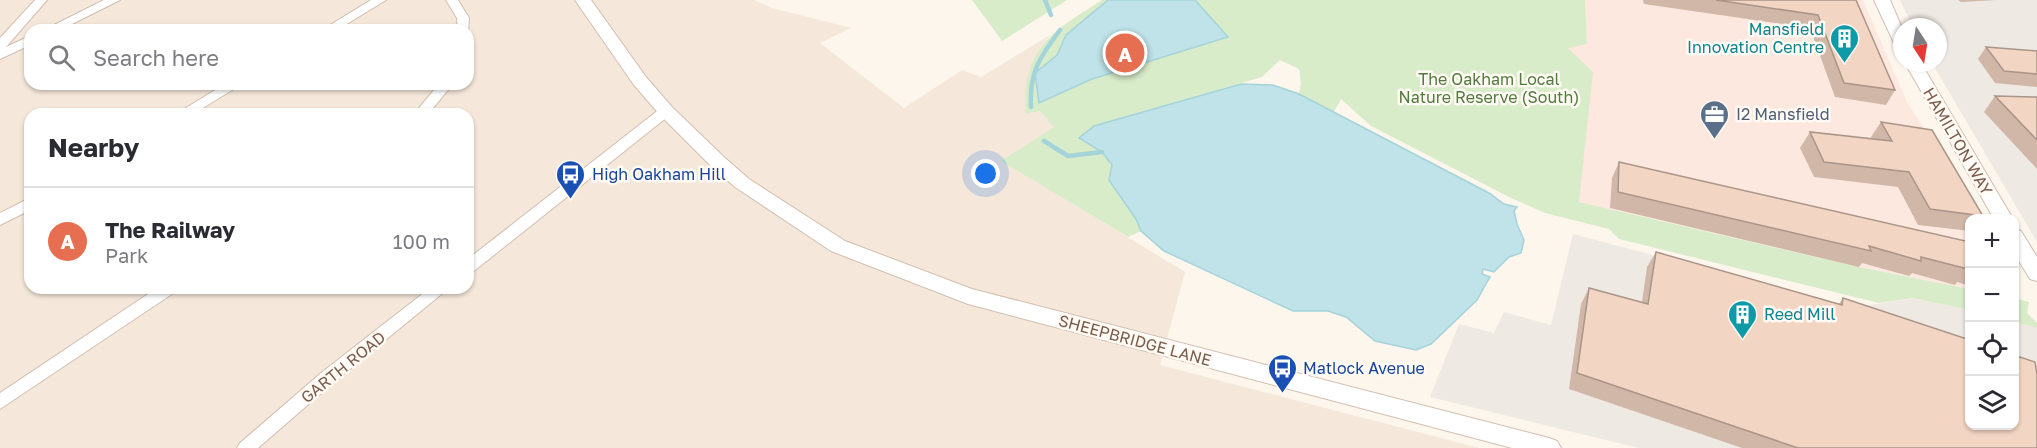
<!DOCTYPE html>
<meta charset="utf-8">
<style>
body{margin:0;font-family:"Golos Text",sans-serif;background:#f7f7f7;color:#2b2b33}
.controls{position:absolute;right:18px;bottom:18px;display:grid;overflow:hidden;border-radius:12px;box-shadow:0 2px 4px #0004}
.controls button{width:54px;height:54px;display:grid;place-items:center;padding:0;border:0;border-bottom:2px solid #e1e1e2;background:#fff;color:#2b2b33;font:30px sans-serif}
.compass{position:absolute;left:1893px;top:18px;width:54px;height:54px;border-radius:50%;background:#fff;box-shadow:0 2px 4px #0004;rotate:168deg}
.you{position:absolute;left:986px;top:174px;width:21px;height:21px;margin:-15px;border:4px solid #fff;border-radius:50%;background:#1a73e8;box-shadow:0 0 0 9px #1a73e833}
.badge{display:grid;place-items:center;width:39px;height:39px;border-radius:50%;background:#e76f51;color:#fff;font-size:20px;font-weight:700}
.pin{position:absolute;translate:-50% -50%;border:3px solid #fff;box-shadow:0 2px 6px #0006}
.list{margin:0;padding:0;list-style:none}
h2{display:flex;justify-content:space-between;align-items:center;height:78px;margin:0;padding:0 24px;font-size:26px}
h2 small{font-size:20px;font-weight:400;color:#7c7c81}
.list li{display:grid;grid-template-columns:39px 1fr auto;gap:18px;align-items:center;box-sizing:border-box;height:108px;padding:0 24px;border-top:2px solid #e1e1e2}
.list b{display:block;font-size:22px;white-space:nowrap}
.list p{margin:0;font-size:20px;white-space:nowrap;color:#7c7c81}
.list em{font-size:20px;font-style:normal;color:#7c7c81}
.icon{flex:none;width:33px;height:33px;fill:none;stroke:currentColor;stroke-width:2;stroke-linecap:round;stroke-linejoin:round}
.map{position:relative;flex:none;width:2037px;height:448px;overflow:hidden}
.search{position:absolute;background:#fff;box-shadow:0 2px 4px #0004;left:24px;top:24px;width:450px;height:66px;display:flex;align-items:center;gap:15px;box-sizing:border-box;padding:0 21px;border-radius:18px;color:#7c7c81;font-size:22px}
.panel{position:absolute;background:#fff;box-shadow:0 2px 4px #0004;left:24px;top:108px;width:450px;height:186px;border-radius:18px}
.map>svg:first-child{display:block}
.residential{fill:#f5e8da;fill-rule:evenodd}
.commercial{fill:#fde8e0}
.industrial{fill:#efe9e4}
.green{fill:#d8ecc9}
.water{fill:#bfe3e8;stroke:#a5d3da;stroke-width:1.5}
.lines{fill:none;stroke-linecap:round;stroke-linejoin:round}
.stream{stroke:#a5d3da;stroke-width:4.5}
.minor-casing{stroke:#d1beb0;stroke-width:2}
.tertiary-casing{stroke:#d1beb0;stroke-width:2}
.minor{fill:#fff;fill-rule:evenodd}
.tertiary{fill:#fff;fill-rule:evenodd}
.wall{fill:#d1b7a8}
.building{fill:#f3d5c3;stroke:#aa9588;stroke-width:1.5}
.labels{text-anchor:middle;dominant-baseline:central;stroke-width:5;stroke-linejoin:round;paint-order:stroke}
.culture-label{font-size:16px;fill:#0d838f;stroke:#fffaf3;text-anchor:end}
.park-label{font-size:16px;fill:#537a41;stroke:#fffaf3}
.service-label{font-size:16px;fill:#4e5e75;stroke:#fffaf3;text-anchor:start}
.street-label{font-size:16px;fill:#7a5c4d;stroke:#fffaf3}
.transit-label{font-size:16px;fill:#164399;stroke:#fffaf3;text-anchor:start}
</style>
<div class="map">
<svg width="2037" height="448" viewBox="0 0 2037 448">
<rect width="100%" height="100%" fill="#fdf6ec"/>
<!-- residential -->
<path class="residential" d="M0,0h754l18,8 79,20 -31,15 84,65 58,-38 19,7 69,-42 -17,26 -8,52 15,-2 15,16 -53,34 183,111 -25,93 319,83h-1479zM30,30h438v54h-438zM30,114h438v174h-438z"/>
<!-- commercial -->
<path class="commercial" d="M1585,0h278l44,102 74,116 -11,1 -1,70 -110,-22 -280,-65 -12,-155 20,-4z"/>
<!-- industrial -->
<path class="industrial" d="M1900,0h137v242l-105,-179h6v-36h-25z
M1573,234l280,74 60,-10 56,12 1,116h44l1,-104 22,6v120h-398l-209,-51 29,-73 35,9 10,-21 47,13z"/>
<!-- green -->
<path class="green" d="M972,0h95l-65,41z
M1102,0h483l2,44 -19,4 25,24 -14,130 280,65 110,22v21l-56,-12 -34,5 -260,-64 -10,-10 -64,-16 -34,-15 -140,-72 -30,-27 -7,13 -35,-18 2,-11 -2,-14 -19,-9 -18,17 -168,49 -14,13 22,13 11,13 -4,15 27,39 5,12 -13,6 -127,-76 53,-34 -14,-16 -15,3c1,-12 -1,-26 3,-38 10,-40 42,-55 74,-76z
M2015,298l14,4 -2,11 10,10v5l-22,-6z"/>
<!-- water -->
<path class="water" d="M1108,0h87l33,37 -136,42 -53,24 -4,-30 22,-18 9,-20z
M1241,84l32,1 26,9 190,99 15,11 13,3 -3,4 3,13 7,16 -3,13 -12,4 -15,15 -11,-3 -1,5 8,3 -13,23 -46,44 -15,6 -41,-9 -29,-24 -18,-6h-35l-129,-60 -23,-20 -5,-12 -27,-39 3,-15 -10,-13 -23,-14 15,-12z"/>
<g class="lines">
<!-- stream -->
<path class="stream" d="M1045,0l6,15
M1031,107c-2,-35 9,-50 29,-77
M1044,141l24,15 34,-4"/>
<defs>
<path id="minor" d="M35,0h12l-41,47 24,-11v9l-30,14v-21z
M104,0h16l-60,30h-16z
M371,0h15l-49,30h-15z
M446,0h12l11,18 -1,15v-3h-10l-1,-12z
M225,84h17l-49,30h-17z
M439,84h14l-25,30h-14z
M666,107l7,4 -2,3 -197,157 -6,2v-14l193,-151z
M30,198v12l-30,15v-12z
M157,288h20l-2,4 -175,117v-16z
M430,288h19l-116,95 -75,65h-21l3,-5 81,-70z"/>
<path id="tertiary" d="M575,0h16l55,77 26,30 53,51 24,21 96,62 127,48 577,149 8,3 4,7h-49l-544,-144 -137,-53 -96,-64 -24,-21 -51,-51 -26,-30z
M1874,0h16l12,28v20l-8,-5z
M1905,63h16l92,156h-19z
M2014,229l7,2 16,26v24l-7,-2 -16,-26z"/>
</defs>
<!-- minor casing -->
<use href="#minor" class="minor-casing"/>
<!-- tertiary casing -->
<use href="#tertiary" class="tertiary-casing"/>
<!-- minor -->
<use href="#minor" class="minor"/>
<!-- tertiary -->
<use href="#tertiary" class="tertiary"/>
</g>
<!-- wall -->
<path class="wall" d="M1643,0h213l39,90 -9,15 -51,-8 -25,-69 -166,-24z
M1958,0h38l-35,2z
M1986,47l51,4v36l-42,-4 -17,-24z
M1995,96l42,1v72l-53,-57z
M1881,122l102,94 -2,3h-11v12l-52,-6 -20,-38 -84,-10 -14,-29 10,-16 62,7 -1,-2z
M1619,162l351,80v44l-13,-4 -2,3 -43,-12 -3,3 -47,-13 -3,4 -249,-59 2,-30z
M1656,252l183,52 4,-6 194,150h-295l-173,-59 12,-85 8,-16 53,14 5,-35z"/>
<!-- building -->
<path class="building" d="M1716,0h140l39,90 -51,-7 -26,-68z
M1986,47l51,4v23l-33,-3z
M1995,96l42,1v43z
M1881,122l51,8 51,86 -53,-7 -21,-37 -85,-10 -14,-30 82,9z
M1619,162l351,80v25l-4,-1 2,3 -47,-12v4l-52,-15 2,5 -253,-59z
M1656,252l186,53 1,-7 127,42v86h44v-71l21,7 2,12v74h-239l-221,-75 12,-85 59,16z"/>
<!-- icons -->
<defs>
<symbol id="building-pin" viewBox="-11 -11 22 30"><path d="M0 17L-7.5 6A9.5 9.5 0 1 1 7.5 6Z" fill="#0f9aa8" stroke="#fffaf3"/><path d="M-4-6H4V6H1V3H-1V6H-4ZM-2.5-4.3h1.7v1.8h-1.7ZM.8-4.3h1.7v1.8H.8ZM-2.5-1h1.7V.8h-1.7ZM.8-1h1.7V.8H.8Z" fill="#fff"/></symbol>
<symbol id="office-pin" viewBox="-11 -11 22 30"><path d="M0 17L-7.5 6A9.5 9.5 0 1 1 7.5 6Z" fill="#5c6f8a" stroke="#fffaf3"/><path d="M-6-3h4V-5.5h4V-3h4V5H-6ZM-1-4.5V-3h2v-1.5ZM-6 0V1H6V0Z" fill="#fff"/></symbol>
<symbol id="bus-pin" viewBox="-11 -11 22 30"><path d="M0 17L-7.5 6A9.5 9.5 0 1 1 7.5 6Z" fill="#1a4fb4" stroke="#fffaf3"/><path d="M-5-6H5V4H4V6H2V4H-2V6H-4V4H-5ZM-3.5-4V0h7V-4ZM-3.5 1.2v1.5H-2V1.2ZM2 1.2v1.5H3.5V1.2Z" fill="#fff"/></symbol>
</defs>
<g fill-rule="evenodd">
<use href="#building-pin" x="1828" y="22" width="33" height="45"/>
<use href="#office-pin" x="1698" y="98" width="33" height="45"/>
<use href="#bus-pin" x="554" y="158" width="33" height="45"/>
<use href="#building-pin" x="1726" y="298" width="33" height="45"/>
<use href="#bus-pin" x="1266" y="352" width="33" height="45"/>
</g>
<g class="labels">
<!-- culture labels -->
<g class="culture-label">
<text x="1824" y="29">Mansfield<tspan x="1824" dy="18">Innovation Centre</tspan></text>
<text x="1764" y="314" text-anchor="start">Reed Mill</text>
</g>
<!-- park labels -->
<g class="park-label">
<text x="1489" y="79">The Oakham Local<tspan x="1489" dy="18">Nature Reserve (South)</tspan></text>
</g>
<!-- service labels -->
<g class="service-label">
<text x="1736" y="114">I2 Mansfield</text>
</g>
<!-- street labels -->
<g class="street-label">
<text transform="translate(1958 141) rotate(60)">HAMILTON WAY</text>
<text transform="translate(1135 340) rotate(15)">SHEEPBRIDGE LANE</text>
<text transform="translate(343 367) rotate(-39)">GARTH ROAD</text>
</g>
<!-- transit labels -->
<g class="transit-label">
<text x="592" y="174">High Oakham Hill</text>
<text x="1303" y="368">Matlock Avenue</text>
</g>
</g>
</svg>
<div class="controls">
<button>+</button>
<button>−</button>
<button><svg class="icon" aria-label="locate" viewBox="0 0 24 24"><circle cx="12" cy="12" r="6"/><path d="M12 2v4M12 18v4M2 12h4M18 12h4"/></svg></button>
<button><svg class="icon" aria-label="layers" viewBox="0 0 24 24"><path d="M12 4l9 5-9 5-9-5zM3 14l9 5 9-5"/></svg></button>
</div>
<svg class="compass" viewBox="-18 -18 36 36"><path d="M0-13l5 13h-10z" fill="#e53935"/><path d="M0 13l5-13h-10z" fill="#7c7c81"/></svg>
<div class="you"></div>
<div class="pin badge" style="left:1125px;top:53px">A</div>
<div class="search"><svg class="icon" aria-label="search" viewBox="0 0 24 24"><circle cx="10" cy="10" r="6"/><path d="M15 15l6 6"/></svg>Search here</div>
<section class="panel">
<h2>Nearby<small></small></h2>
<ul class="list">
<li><span class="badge">A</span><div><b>The Railway</b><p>Park</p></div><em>100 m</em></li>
</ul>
</section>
</div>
